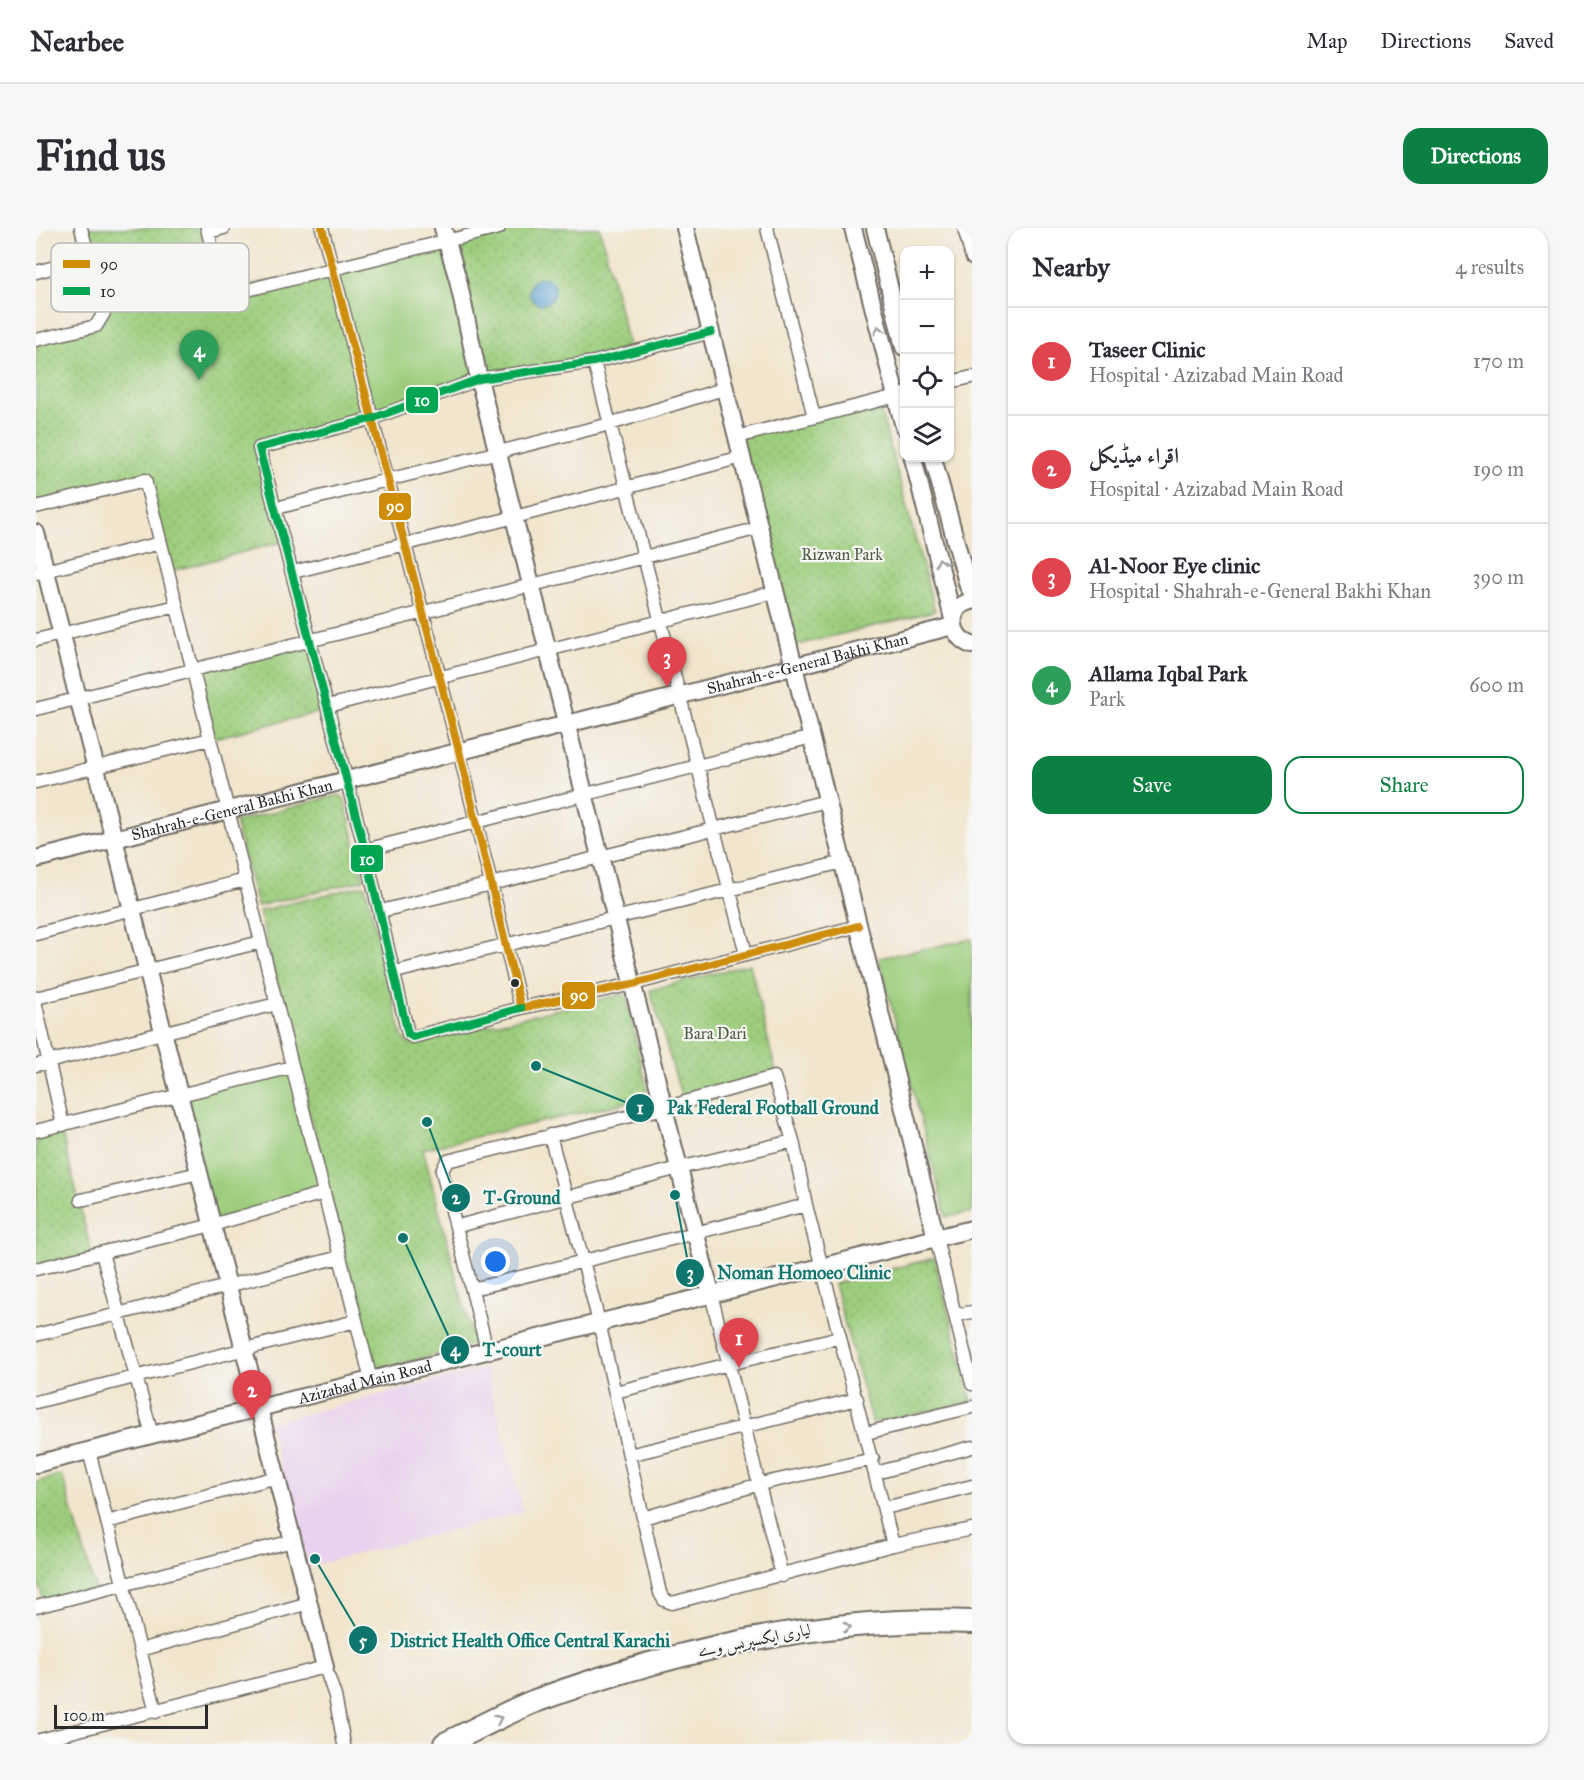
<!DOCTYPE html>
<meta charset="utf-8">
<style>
body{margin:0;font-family:"IM FELL Great Primer",Amiri,serif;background:#f7f7f7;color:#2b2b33}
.controls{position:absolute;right:18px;top:18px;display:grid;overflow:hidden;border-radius:12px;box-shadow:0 2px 4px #0004}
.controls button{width:54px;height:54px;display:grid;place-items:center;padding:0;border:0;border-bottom:2px solid #e1e1e2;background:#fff;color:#2b2b33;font:30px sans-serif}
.scale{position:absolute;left:18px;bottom:15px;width:154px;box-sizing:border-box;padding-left:6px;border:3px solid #2b2b2b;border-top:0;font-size:16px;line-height:21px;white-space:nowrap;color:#2b2b2b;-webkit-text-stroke:4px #f6f6f2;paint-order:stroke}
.you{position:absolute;left:460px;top:1034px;width:21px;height:21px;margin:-15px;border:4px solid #fff;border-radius:50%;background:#1a73e8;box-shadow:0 0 0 9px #1a73e833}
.badge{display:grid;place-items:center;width:39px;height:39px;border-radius:50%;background:#0b8043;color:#fff;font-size:20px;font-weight:700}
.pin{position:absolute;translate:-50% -50px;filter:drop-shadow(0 2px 3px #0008)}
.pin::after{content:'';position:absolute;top:32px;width:21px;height:18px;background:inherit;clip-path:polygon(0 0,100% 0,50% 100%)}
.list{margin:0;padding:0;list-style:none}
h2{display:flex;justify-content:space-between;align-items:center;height:78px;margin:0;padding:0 24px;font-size:26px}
h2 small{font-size:20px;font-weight:400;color:#7c7c81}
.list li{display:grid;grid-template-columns:39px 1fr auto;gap:18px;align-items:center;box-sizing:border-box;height:108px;padding:0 24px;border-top:2px solid #e1e1e2}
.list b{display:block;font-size:22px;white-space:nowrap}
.list p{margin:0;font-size:20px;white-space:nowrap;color:#7c7c81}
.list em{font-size:20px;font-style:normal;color:#7c7c81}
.actions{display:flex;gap:12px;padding:18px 24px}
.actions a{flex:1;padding:14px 0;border:2px solid #0b8043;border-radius:18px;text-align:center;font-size:21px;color:#0b8043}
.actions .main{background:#0b8043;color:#fff}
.icon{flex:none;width:33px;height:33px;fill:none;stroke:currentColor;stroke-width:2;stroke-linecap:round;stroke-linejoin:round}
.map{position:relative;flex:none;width:936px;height:1516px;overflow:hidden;border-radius:18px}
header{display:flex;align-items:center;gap:36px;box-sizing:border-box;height:84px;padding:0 30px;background:#fff;border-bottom:2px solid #e1e1e2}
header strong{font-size:28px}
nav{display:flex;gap:33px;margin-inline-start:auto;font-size:21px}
.intro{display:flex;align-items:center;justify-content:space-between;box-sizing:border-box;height:144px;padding:0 36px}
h1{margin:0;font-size:42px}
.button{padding:15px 27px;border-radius:18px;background:#0b8043;color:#fff;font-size:21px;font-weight:700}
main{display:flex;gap:36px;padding:0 36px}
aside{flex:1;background:#fff;border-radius:18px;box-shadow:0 2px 4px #0004}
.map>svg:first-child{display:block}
.built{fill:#e9d2ed}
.grass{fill:#9ccd7c;stroke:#647c54;stroke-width:1.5}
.park{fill:url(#park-dots);stroke:#647c54;stroke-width:1.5}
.water{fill:url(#water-ripples);stroke:#43667e;stroke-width:1.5}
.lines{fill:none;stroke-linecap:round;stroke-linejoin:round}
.street-casing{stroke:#716c64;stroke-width:15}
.secondary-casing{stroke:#716c64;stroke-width:20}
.highway-casing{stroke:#716c64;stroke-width:26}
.street{stroke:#fff;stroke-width:12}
.secondary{stroke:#fff;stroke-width:16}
.highway{stroke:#fff;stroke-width:22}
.bus-1-casing{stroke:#f6f6f2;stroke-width:12}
.bus-2-casing{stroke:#f6f6f2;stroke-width:12}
.bus-1{stroke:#ce8d09;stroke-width:8}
.bus-2{stroke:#00a651;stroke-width:8}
.oneway{stroke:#a0a0a0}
.bus-dot{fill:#2b2b2b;stroke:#f6f6f2;stroke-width:2}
.labels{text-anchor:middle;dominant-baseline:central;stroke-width:4.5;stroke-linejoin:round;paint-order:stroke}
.park-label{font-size:16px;fill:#4d5c43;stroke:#f6f6f2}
.street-label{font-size:16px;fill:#2b2b2b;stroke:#f6f6f2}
.key{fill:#f6f6f2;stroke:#b9b9b6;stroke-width:1.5}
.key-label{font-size:16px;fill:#2b2b2b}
.leader{fill:none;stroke:#0f766e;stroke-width:2}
.callout-dot{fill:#0f766e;stroke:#f6f6f2;stroke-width:2}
.mark-label{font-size:18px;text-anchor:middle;font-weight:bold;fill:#fff}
.callout-label{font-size:18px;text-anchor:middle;font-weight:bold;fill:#0f766e;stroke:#f6f6f2;stroke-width:4.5;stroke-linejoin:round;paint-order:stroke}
.line-badge{stroke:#f6f6f2;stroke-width:2}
.badge-label{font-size:16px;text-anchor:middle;font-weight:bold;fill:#fff}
</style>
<header>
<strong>Nearbee</strong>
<nav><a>Map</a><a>Directions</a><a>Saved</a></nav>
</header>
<div class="intro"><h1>Find us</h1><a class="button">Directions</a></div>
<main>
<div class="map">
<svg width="936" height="1516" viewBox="0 0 936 1516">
<defs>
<pattern id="park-dots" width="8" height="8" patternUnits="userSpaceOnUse" patternTransform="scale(1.5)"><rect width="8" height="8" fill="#9ccd7c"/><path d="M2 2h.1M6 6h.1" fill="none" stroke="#87b06b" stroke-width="1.8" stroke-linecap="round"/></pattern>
<pattern id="water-ripples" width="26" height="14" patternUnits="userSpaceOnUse" patternTransform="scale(1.5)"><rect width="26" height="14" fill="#5ba2d1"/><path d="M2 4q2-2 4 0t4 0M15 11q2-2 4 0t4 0" fill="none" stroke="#4b84aa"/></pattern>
</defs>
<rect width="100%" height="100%" fill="#f6f6f2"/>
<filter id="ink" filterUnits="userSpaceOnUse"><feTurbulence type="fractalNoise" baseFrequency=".0167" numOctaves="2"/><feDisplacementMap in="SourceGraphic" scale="12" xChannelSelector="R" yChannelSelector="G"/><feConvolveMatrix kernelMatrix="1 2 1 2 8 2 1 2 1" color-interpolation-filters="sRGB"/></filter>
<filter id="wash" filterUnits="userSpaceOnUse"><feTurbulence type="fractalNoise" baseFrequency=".008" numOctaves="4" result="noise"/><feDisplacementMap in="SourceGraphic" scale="24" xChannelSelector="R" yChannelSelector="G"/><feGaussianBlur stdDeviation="1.35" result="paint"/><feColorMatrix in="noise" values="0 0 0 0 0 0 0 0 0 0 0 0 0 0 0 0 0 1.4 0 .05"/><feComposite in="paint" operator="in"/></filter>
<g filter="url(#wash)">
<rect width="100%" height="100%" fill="#f2e5cd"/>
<!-- built -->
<path class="built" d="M450,1140l37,144 -216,55 -38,-144z"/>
<!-- grass -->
<path class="grass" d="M410,13l33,138 -108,40 -39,-150z
M936,711v273l-26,5 -67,-259z
M256,839l32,126 -112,32 -33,-130z"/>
<!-- park -->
<path class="park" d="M45,0h125l21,61 105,-20 39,150 -112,29 26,93 -117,31 -23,-92 -109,27v-167l66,-22z
M463,0h101l30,124 -151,27 -33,-138z
M842,173l57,210 -146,36 -52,-210z
M276,412l17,70 -119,29 -17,-70z
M302,567l6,3 20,82 -107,26 -22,-84z
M329,657l37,151 6,8 215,-50 3,3 21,92 -5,10 -219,50 51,195 -100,27 -115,-460z
M714,736l26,109 -94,25 -32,-108z
M24,898l32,129 -56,14v-136z
M898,1030l38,144 -100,21 -38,-139z
M26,1247l34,116 -51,13 -9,-28v-94z"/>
<!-- water -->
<path class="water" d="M493 63a13 13 0 1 1 26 0a13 13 0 1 1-26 0Z"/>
</g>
<g filter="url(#ink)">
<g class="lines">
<defs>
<path id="street" d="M171,0l14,56 14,9 264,-65
M286,0l137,523 62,257 112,-24 225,-58
M731,0l47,189
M928,0l8,30
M172,4l16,-4
M0,44l53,-14
M0,112l60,-14 8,-13 -23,-85
M558,134l152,592
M914,154l22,-5
M701,209l167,-43
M0,279l109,-27 226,900
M240,280l334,-84 113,-35
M257,344l222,-55 227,-60
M0,345l125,-30
M0,412l141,-34
M292,478l447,-114
M0,481l724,-181
M0,554l174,-43
M329,622l447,-113
M345,683l446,-110
M0,706l209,-54
M359,744l448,-110
M0,770l225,-56
M0,778l27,119
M485,780l-108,29 -5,-3 -43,-184 -106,-402 112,-29 108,-40 115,-17 117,-30
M0,837l240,-61
M0,903l256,-64
M514,907l49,187 61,271 4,7 8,3 221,-58 79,-16
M45,972l118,-27
M422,998l221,-58 114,-27
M900,1010l36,146
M66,1025l50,182
M0,1041l176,-44 112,-32
M437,1061l333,-84
M675,1066l71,282
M920,1087l16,-3
M0,1107l304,-78
M451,1122l-45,-179 5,-10 217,-53 110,-31 19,64 13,64 87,340
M579,1164l225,-55
M0,1174l320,-81
M830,1205l106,-26
M53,1223l67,261
M593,1227l228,-56
M840,1245l96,-26
M849,1280l87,-22
M607,1290l117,-34 113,-25
M71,1294l170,-45
M0,1379l257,-66
M104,1422l169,-47
M0,1513l289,-74 10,29 9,48"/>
<g id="secondary">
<path d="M407,0l15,52 21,99 232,915"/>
<path d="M649,0l251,1010"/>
<path d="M817,0l51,199"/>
<path d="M839,0l29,119"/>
<path d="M877,230l40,161"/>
<path d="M897,230l35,128 4,6"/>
<path d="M0,305l289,1134"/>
<path d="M936,373c-26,5 -23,37 0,44"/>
<path id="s1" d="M0,631l917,-233"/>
<path id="s2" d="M0,1236l936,-235"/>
</g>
<path id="highway" d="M409,1516c30,-14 60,-31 90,-43 139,-51 288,-85 437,-79"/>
</defs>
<!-- street casing -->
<use href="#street" class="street-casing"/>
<!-- secondary casing -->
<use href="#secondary" class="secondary-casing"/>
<!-- highway casing -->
<use href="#highway" class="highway-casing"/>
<!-- street -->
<use href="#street" class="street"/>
<!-- secondary -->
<use href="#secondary" class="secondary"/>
<!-- highway -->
<use href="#highway" class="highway"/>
<defs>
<path id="bus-1" d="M286,0l137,523 62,257 112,-24 225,-58"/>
<path id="bus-2" d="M485,780l-108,29 -5,-3 -43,-184 -106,-402 112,-29 108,-40 115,-17 117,-30"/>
</defs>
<!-- bus-1 casing -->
<use href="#bus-1" class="bus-1-casing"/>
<!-- bus-2 casing -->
<use href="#bus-2" class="bus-2-casing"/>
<!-- bus-1 -->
<use href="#bus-1" class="bus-1"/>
<!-- bus-2 -->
<use href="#bus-2" class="bus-2"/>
</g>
<!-- one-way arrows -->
<defs><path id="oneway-chevron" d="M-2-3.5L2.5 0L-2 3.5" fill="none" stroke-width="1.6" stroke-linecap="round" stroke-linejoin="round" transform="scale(1.5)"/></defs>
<g class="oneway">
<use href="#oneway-chevron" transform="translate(843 102) rotate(-104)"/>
<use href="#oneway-chevron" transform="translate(904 334) rotate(-105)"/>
<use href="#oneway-chevron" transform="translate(811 1399) rotate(-3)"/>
<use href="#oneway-chevron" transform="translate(462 1491) rotate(-25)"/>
</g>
</g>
<!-- markers -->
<circle class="bus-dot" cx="479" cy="755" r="5"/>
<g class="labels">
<!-- park labels -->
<g class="park-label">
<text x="806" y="326">Rizwan Park</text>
<text x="679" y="805">Bara Dari</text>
</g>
<!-- street labels -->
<g class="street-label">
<text stroke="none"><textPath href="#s1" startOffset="796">Shahrah-e-General Bakhi Khan</textPath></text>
<text stroke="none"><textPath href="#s1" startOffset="202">Shahrah-e-General Bakhi Khan</textPath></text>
<text stroke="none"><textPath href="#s2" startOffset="339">Azizabad Main Road</textPath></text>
<text transform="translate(718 1412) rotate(-11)">لیاری ایکسپریس وے</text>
</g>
</g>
<!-- legend -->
<rect x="15" y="15" width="198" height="69" rx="9" class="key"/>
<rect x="27" y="32" width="27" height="8" fill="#ce8d09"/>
<rect x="27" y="59" width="27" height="8" fill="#00a651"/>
<g class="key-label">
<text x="64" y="42">90</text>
<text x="64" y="69">10</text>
</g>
<!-- callouts -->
<path class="leader" d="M500 838L604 880M391 894L420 970M639 967L654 1045M367 1010L419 1122M279 1331L327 1412"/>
<g class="callout-dot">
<circle cx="500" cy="838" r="6"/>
<circle cx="391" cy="894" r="6"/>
<circle cx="639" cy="967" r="6"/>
<circle cx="367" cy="1010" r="6"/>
<circle cx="279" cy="1331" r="6"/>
<circle cx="604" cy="880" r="15"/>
<circle cx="420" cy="970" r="15"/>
<circle cx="654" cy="1045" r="15"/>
<circle cx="419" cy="1122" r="15"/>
<circle cx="327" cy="1412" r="15"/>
</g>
<g class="mark-label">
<text x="604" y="886">1</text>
<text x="420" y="976">2</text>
<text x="654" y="1051">3</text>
<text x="419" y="1128">4</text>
<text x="327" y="1419">5</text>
</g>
<g class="callout-label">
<text x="737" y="886">Pak Federal Football Ground</text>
<text x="486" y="976">T-Ground</text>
<text x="768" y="1051">Noman Homoeo Clinic</text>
<text x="476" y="1128">T-court</text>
<text x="494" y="1419">District Health Office Central Karachi</text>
</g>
<g class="line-badge">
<rect x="369" y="158" width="34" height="28" rx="6" fill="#00a651"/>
<rect x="342" y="264" width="34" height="29" rx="6" fill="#ce8d09"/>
<rect x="314" y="616" width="34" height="29" rx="6" fill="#00a651"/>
<rect x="525" y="753" width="35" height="29" rx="6" fill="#ce8d09"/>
</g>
<g class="badge-label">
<text x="386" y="178">10</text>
<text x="359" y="284">90</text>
<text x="331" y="637">10</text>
<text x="543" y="773">90</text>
</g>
</svg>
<div class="controls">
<button>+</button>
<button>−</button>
<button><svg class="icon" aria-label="locate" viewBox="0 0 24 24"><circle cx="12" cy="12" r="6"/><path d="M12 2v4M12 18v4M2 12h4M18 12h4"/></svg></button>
<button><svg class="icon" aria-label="layers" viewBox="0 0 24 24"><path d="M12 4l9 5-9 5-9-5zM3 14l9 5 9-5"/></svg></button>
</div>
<div class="scale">100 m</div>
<div class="you"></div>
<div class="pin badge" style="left:703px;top:1140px;background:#e0444e">1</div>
<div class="pin badge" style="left:216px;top:1192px;background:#e0444e">2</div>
<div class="pin badge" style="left:631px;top:459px;background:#e0444e">3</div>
<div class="pin badge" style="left:163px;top:152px;background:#2e9e5b">4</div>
</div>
<aside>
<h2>Nearby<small>4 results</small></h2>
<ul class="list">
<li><span class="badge" style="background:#e0444e">1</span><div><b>Taseer Clinic</b><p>Hospital · Azizabad Main Road</p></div><em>170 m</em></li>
<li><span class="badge" style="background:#e0444e">2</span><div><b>اقراء میڈیکل</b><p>Hospital · Azizabad Main Road</p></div><em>190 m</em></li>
<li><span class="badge" style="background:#e0444e">3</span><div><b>Al-Noor Eye clinic</b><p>Hospital · Shahrah-e-General Bakhi Khan</p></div><em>390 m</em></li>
<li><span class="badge" style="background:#2e9e5b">4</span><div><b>Allama Iqbal Park</b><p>Park</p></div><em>600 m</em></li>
</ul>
<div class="actions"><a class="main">Save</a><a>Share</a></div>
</aside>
</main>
